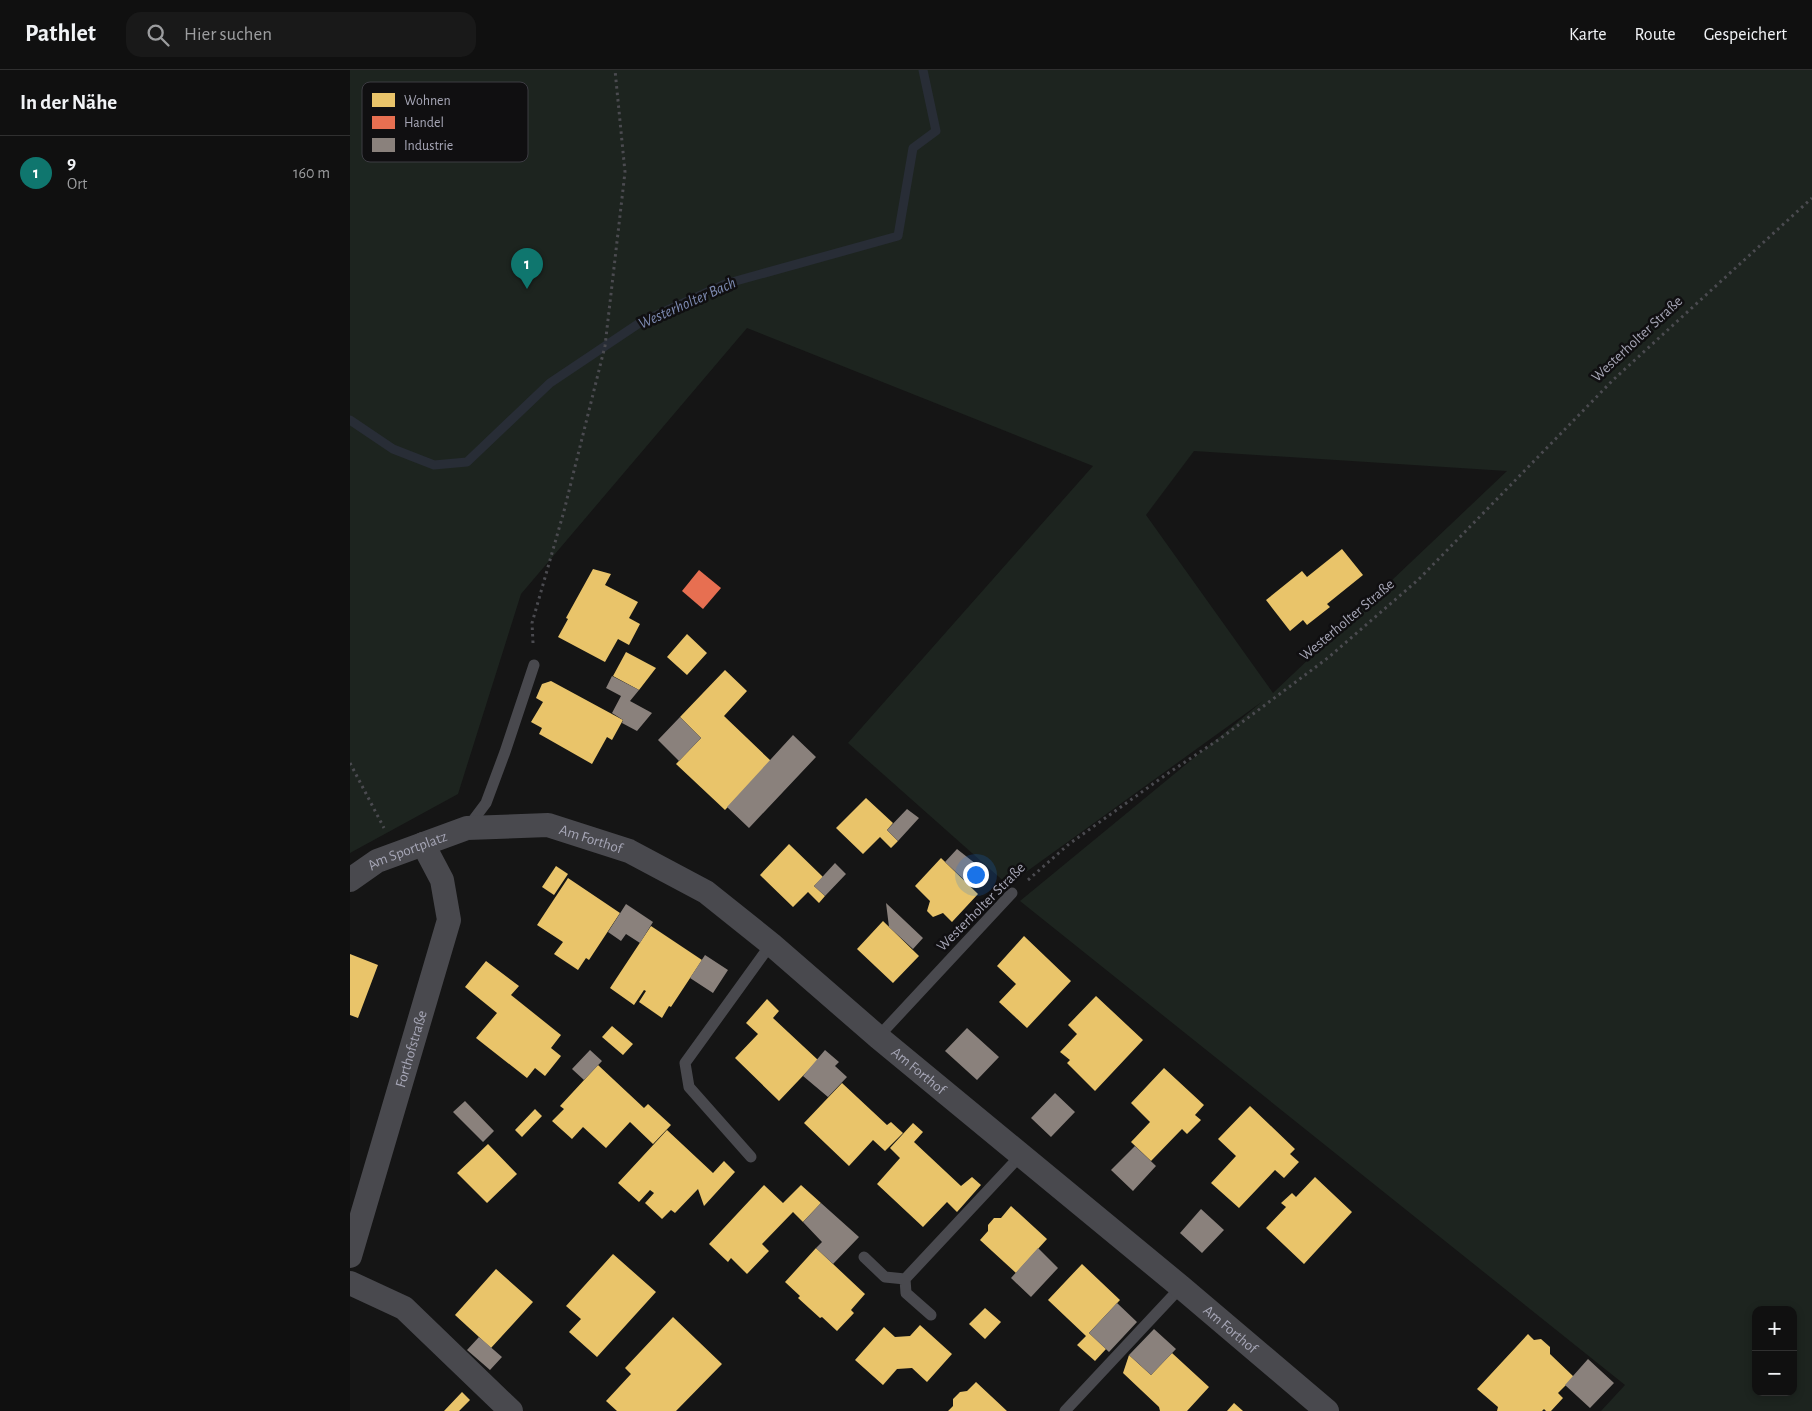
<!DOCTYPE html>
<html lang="de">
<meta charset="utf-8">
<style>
body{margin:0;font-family:"Alegreya Sans",sans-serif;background:#191919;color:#f1f3f6}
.controls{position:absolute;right:15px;bottom:15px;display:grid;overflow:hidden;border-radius:10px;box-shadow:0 2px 8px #0003}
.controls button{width:45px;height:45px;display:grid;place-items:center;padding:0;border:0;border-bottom:1px solid #303030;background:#101010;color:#f1f3f6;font:25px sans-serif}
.you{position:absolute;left:625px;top:804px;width:18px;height:18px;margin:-12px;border:4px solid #fff;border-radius:50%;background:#1a73e8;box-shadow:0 0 0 8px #1a73e833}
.badge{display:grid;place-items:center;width:32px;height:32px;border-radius:50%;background:#0f766e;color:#fff;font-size:16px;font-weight:700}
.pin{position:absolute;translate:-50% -41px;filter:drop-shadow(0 1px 2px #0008)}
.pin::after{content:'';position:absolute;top:26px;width:18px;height:15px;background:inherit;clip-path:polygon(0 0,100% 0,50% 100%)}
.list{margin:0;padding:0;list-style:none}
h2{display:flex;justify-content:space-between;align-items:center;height:65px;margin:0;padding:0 20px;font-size:21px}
h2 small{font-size:16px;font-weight:400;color:#9c9d9f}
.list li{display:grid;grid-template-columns:32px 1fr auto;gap:15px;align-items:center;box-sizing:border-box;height:75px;padding:0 20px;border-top:1px solid #303030}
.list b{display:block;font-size:19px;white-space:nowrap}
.list p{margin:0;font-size:16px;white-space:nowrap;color:#9c9d9f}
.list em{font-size:16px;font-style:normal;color:#9c9d9f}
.icon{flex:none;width:28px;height:28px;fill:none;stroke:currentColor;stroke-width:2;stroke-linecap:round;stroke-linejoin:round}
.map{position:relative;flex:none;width:1462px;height:1341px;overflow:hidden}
header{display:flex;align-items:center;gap:30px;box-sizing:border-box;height:70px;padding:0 25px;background:#101010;border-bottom:1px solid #303030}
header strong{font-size:24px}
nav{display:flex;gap:28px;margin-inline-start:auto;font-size:18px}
.search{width:350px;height:45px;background:#191919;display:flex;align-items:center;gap:12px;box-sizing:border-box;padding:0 18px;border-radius:15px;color:#9c9d9f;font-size:19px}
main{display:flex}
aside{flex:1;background:#101010}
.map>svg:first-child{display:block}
.green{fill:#1d241f;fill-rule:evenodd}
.homes{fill:#e9c46a}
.shops{fill:#e76f51}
.industry{fill:#8a817c}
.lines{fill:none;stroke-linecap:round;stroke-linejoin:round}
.stream{stroke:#282d36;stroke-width:9}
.path{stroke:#4b4b50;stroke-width:3;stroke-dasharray:2.5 4;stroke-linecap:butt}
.lane{stroke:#49494e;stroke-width:11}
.street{stroke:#49494e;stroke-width:24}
.labels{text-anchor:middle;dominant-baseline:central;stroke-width:5;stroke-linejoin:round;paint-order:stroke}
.street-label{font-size:15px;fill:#a6a6b6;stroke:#100f11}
.water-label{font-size:16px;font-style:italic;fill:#7d8ab1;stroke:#100f11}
.key{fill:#100f11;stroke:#3d3c43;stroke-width:1}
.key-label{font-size:14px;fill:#a6a6b6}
</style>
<header>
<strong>Pathlet</strong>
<div class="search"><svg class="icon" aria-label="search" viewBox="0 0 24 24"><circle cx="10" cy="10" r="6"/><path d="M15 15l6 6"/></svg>Hier suchen</div>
<nav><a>Karte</a><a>Route</a><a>Gespeichert</a></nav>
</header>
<main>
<aside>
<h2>In der Nähe<small></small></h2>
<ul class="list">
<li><span class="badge">1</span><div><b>9</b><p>Ort</p></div><em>160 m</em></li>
</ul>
</aside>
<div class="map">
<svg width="1462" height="1341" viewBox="0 0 1462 1341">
<rect width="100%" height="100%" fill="#151515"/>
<!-- green -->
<path class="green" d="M0,0h1462v1341h-211l24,-26 -605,-484 243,-200 -255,184 -160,-142 245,-277 -346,-138 -226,266 -63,200 -108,59zM844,381l313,20 -234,222 -127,-178zM1406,1240h37v82h-37z"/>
<!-- homes -->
<path class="homes" d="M992,479l21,26 -36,29 3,3 -23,18 -4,-5 -13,11 -24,-31 36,-29 5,6z
M243,499l18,5 -6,11 33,17 -9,16 11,6 -11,21 -11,-6 -13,23 -47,-25 10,-18 -2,-1 1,-2z
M337,564l20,19 -20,22 -20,-18z
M276,582l30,16 -17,22 -26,-14z
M375,600l22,21 -23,25 47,45 -46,49 -49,-46 25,-26 -21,-21z
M201,611l72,39 -11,20 -5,-3 -15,27 -51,-29 -2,-1 3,-6 -11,-6 12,-20 -7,-4 6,-14z
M516,728l27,25 -6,7 11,11 -7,7 -11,-11 -17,17 -27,-26z
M439,774l34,33 -9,9 11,10 -6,7 -11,-11 -15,15 -33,-32z
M591,788l37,36 -26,28 -9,-9 -10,4 -6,-6 3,-10 -15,-15z
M206,796l12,8 -14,21 -12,-8z
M218,808l52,35 -31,47 -3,-2 -8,12 -24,-16 9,-12 -26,-17z
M533,851l36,35 -26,27 -36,-34z
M301,856l51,34 -31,47 -2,-1 -7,12 -23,-16 7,-11 -2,-1 -10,15 -24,-17z
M674,866l47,45 -44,47 -28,-26 17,-18 -19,-18z
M0,884l28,11 -20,53 -8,-3z
M136,891l33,25 -8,9 50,40 -10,13 10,8 -16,20 -10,-8 -8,10 -51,-40 21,-25 -32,-26z
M746,926l47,44 -48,51 -28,-28 3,-3 -10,-8 17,-18 -9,-9z
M417,929l12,12 -6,7 45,42 -39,41 -44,-43 23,-24 -12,-11z
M262,956l21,18 -10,11 -21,-18z
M248,995l46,43 4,-4 23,21 -18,19 -23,-22 -24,26 -23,-21 -11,12 -20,-18 12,-12 -4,-3z
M814,998l40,37 -9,10 6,5 -14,14 -5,-5 -31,32 -20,-19 19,-20 -19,-19z
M492,1013l45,42 4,-3 12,11 -18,18 -12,-11 -24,26 -45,-43z
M900,1036l45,43 -5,5 9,8 -15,16 -9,-8 -36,38 -28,-25 25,-27 -18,-17z
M185,1039l7,7 -20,21 -7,-7z
M563,1053l10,9 -9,10 47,44 11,-9 9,8 -24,27 -10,-10 -24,25 -46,-43 23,-26 -10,-10z
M317,1060l46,43 11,-12 11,11 -31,34 -6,-17 -23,24 -4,-3 -9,9 -17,-16 9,-10 -4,-3 -11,12 -21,-19z
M138,1074l29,30 -30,29 -30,-30z
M965,1107l37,35 -48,52 -38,-36 20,-21 -5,-4 11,-10 4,4z
M414,1115l19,18 18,-18 20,18 -18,19 -10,-10 -31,32 7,7 -22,23 -16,-16 -3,4 -19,-18z
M661,1136l36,33 -31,34 -36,-33 8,-9v-6l6,-7h7z
M466,1178l49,46 -14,16 3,3 -17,18 -15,-14 -2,1 -22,-20 2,-2 -15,-14z
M263,1184l43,38 -59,65 -28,-25 12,-13 -15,-13z
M732,1194l38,36 -31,33 17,16 -11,12 -18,-16 9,-9 -38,-36z
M146,1199l37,33 -42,46 -36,-33z
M635,1238l16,14 -16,17 -16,-15z
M323,1247l49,47 -46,47h-59l-11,-10 25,-27 -6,-6z
M570,1255l32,29 -25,28 -15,-14 -15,1 -14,16 -28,-25 29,-33 11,10 15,-1z
M1178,1264l6,6 7,-1 9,8v7l24,23 -16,16 5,5 -12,13h-5l-2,-2 -2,2h-45l1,-4 -21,-18z
M822,1283l37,34 -22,24h-27l-1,-4 -36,-34 6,-18 22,20z
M626,1312l31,29h-59l5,-5v-7l7,-7 7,-1z
M112,1322l8,8 -11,11h-15z
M884,1333l9,8h-16z"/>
<!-- shops -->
<path class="shops" d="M349,500l22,18 -18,21 -21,-18z"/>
<!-- industry -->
<path class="industry" d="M262,606l27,14 -9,11 22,12 -15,18 -15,-8 1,-3 -11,-7 9,-17 -15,-8z
M330,647l21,21 -22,23 -21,-21z
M443,665l23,22 -67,71 -22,-21z
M557,739l12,9 -21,23 -11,-11z
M607,779l29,23 -14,15 -27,-25z
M485,793l11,11 -21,22 -11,-10z
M536,833l37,35 -10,11 -24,-22z
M276,834l27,18 -13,21 -14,-9 -5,7 -13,-9z
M355,885l23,15 -15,23 -23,-15z
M617,958l32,29 -22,23 -32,-29z
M240,980l12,11 -18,19 -12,-11z
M475,980l14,12 -4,4 12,11 -19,20 -25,-21z
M705,1023l20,19 -24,25 -20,-19z
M115,1031l29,30 -11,11 -30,-30z
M785,1076l21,20 -23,25 -22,-21z
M471,1133l38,34 -26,27 -17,-16 6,-6 -19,-20z
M851,1139l23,21 -22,23 -22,-20z
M688,1178l20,20 -27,29 -20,-19z
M767,1233l20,19 -28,30 -20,-19z
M804,1259l22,20 -25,26 -22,-20z
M129,1267l23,20 -12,13 -23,-20z
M1238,1289l26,24 -24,25 -25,-23z"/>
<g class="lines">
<!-- stream -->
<path class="stream" d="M0,350l43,29 41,16 33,-3 83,-79 91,-61 84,-38 173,-48 15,-88 23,-17 -13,-61"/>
<!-- path -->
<path class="path" d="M183,573l-1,-20 32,-112 41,-165 20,-174 -10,-102
M0,693l34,65
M678,810l41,-36 98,-70 54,-36 108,-81 90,-78 194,-199 199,-182"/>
<!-- lane -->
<path class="lane" d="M118,757l18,-24 19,-51 29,-87
M528,967l134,-144
M401,1087l-62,-70 -4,-24 86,-119
M514,1187l21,20 20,2
M581,1245l-25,-22 -1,-14 116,-124
M715,1341l116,-124"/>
<!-- street -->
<g class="street">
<path id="s1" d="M0,810l27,-19 90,-33 81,-3 81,26 77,41 65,52 107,93 303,250 146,124"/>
<path id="s2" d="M0,1186l99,-336 -7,-40 -19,-36"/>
<path d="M0,1213l54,25 107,103"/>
</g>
</g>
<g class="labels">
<!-- street labels -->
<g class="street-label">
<text transform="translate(1287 269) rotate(-43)">Westerholter Straße</text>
<text transform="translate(997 550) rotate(-40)">Westerholter Straße</text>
<text stroke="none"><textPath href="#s1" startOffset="255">Am Forthof</textPath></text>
<text stroke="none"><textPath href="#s1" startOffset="65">Am Sportplatz</textPath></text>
<text transform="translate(631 837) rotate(-45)">Westerholter Straße</text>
<text stroke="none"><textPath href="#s2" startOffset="216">Forthofstraße</textPath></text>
<text stroke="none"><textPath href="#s1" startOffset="660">Am Forthof</textPath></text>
<text stroke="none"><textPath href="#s1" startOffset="1065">Am Forthof</textPath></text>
</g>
<!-- water labels -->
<g class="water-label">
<text transform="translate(337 233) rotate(-24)">Westerholter Bach</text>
</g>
</g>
<!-- legend -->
<rect x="12" y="12" width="166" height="80" rx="8" class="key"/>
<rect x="22" y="23" width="23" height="14" fill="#e9c46a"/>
<rect x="22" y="46" width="23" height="13" fill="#e76f51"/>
<rect x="22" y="68" width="23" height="14" fill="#8a817c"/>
<g class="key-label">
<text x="54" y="35">Wohnen</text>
<text x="54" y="57">Handel</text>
<text x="54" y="80">Industrie</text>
</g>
</svg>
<div class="controls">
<button>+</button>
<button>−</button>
</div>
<div class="you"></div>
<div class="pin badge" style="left:177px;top:219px">1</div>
</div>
</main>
